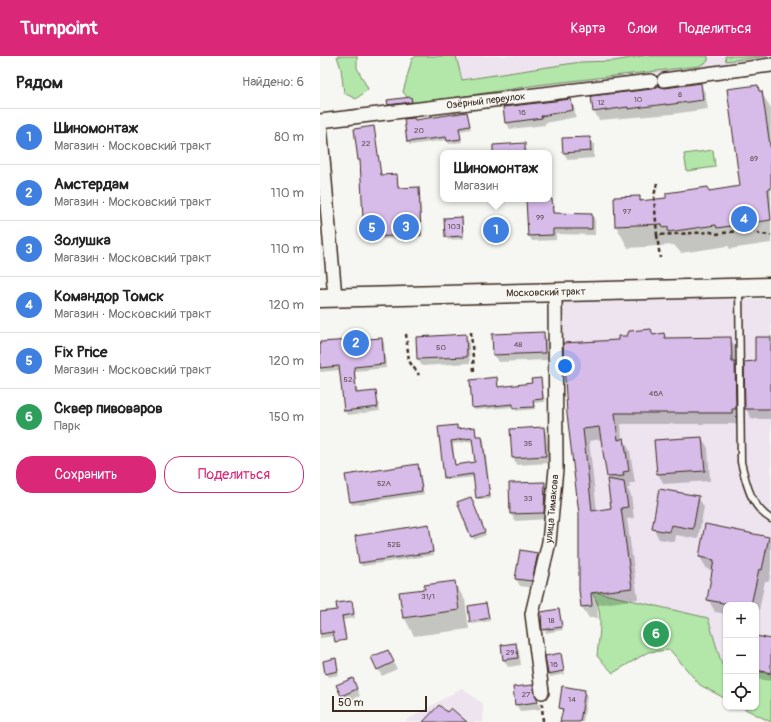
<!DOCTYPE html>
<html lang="ru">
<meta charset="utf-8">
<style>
body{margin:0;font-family:Pangolin,sans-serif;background:#f6f6f6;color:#222}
.controls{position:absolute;right:12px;bottom:12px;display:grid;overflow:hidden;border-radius:8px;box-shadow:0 1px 3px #0004}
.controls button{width:36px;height:36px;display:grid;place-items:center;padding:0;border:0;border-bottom:1px solid #e0e0e0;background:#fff;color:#222;font:20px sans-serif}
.scale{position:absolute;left:12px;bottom:10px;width:95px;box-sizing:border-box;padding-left:4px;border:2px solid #3b2a1e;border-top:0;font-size:11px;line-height:14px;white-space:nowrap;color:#3b2a1e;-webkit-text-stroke:3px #f6f6f2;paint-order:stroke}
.you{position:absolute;left:245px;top:310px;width:14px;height:14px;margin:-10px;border:3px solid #fff;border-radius:50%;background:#1a73e8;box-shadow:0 0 0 6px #1a73e833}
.badge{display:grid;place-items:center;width:26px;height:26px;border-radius:50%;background:#db2777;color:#fff;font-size:13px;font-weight:700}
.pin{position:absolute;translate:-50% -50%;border:2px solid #fff;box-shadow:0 1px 4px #0006}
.popup{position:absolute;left:120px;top:94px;width:112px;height:52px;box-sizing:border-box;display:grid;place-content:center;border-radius:8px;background:#fff;filter:drop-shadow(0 1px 3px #0005);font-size:13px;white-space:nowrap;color:#767676}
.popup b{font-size:15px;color:#222}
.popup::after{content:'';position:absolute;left:50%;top:100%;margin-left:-8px;border:8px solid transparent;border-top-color:#fff}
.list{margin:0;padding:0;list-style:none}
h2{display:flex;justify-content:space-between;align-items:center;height:52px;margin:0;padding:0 16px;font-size:17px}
h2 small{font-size:13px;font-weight:400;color:#767676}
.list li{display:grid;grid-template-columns:26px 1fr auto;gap:12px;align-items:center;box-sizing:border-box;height:56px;padding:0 16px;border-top:1px solid #e0e0e0}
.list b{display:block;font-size:15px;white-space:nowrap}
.list p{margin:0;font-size:13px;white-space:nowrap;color:#767676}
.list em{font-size:13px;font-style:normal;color:#767676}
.actions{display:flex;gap:8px;padding:12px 16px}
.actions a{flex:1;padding:9px 0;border:1px solid #db2777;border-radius:16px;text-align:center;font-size:14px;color:#db2777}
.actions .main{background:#db2777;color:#fff}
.icon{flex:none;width:22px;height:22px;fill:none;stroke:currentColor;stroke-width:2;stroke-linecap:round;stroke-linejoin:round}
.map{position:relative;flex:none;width:451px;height:666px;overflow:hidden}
header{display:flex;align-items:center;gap:24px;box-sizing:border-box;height:56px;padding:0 20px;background:#db2777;color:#fff}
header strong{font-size:19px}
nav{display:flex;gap:22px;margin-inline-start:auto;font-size:14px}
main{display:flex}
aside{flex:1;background:#fff}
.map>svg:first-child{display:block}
.built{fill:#ede4ef}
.green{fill:#b2e7a9;stroke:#768864}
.shadow{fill:#0003;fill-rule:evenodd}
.building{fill:#d7bbe9;stroke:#3b2a1e;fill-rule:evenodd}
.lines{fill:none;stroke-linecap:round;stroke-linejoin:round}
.service-casing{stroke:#3b2a1e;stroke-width:9}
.minor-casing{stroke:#3b2a1e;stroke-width:16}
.secondary-casing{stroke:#3b2a1e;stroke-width:21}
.path{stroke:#3b2a1e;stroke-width:2.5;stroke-dasharray:4 3;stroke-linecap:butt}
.service{stroke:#f6f6f2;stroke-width:6}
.minor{stroke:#f6f6f2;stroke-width:13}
.secondary{stroke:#f6f6f2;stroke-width:18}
.labels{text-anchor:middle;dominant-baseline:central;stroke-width:3;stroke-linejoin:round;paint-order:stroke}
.number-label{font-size:8px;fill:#624e51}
.street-label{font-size:10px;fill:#3b2a1e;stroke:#f6f6f2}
</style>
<header>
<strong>Turnpoint</strong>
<nav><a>Карта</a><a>Слои</a><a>Поделиться</a></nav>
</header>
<main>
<aside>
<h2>Рядом<small>Найдено: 6</small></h2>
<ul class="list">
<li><span class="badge" style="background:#3f7fe0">1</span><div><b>Шиномонтаж</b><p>Магазин · Московский тракт</p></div><em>80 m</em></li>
<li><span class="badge" style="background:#3f7fe0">2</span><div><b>Амстердам</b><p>Магазин · Московский тракт</p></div><em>110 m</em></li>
<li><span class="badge" style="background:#3f7fe0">3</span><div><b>Золушка</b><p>Магазин · Московский тракт</p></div><em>110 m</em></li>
<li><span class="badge" style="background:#3f7fe0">4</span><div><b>Командор Томск</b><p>Магазин · Московский тракт</p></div><em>120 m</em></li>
<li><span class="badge" style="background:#3f7fe0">5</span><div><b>Fix Price</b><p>Магазин · Московский тракт</p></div><em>120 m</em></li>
<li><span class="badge" style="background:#2e9e5b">6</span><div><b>Сквер пивоваров</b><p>Парк</p></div><em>150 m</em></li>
</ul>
<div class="actions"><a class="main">Сохранить</a><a>Поделиться</a></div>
</aside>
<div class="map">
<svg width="451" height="666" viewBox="0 0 451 666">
<rect width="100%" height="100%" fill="#f6f6f2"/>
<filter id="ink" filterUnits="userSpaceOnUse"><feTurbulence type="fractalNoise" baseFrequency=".025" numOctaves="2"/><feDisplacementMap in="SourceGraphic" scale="8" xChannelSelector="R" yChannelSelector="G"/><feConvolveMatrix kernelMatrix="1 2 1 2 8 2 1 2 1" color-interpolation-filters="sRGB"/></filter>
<g filter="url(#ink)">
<!-- built -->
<path class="built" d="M135,0h316v3l-309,41z
M451,243v375l-15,-3v-66h-30v61l-4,-1 -14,-47 -117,-27 -24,-177 -4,-71v-43z
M142,632l21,16v18h-77l1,-2z"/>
<!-- green -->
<path class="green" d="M17,0h20v12l11,21 -12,10 -12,-6 -3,-24z
M96,0h40l6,24 119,-18 33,-1 28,-5h66v5l-9,5 -162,19 -124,19 -10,-12 9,-33z
M405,0h43l-42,5z
M393,94l2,17 -28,4 -3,-17z
M271,535l117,27 14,47 4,1v33l-26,-14 -30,-35 -22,2 -35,21 -16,-17c2,-22 8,-46 -6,-65z
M436,615l15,3v48l-30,-15h15z"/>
<!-- shadow -->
<path class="shadow" d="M380,28l5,9 3,16 -36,5 -73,6 -5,-9 71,-22z
M437,30l14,22v135l-41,6 -2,-3 -47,7 -7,-8 -46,3 -12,-22 -1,-28 24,-1 4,5 24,-3 40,-11 3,4 31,-5z
M91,42l2,7 -23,3 -1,-4z
M251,44l3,7 2,10 -31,6v2l-35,4 -4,-7z
M147,58l4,15 -11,2 2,11 -13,2 -2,-4 -37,5 -2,-3 7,-21z
M53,71l8,49 16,-1 2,14 19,-1 2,3 2,46 -55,3 -2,-3 -4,-74 -2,-3z
M270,82l4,6v14l-26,2 -4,-7z
M204,88l4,9h-22z
M231,143l4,6v9l37,1 3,5v15l-39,-1v6l-24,1 -3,-6z
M141,162l3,21 -16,1 -2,-3z
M223,277l4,7 1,20 -50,2 -4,-7 -1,-20z
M343,278l3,5 64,-1 7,12 1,74h-117l1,16 2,-1 6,12 5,32h-6l1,5h-3l4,7 3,23 -7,1 11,80 -41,6 1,13h-9l-7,-11 -2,-93 -12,-100 51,-73zM282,383l8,41 2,29 -15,2 -8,-70z
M145,279l4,7 1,21 -48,3 -4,-7 -1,-21z
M451,282v81h-19l-6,-10 10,-47z
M61,283l3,4 2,25 -31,3 3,23 18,-2 4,19 -33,4 -2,-4 -5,-41 -20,2v-29z
M176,322l3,10 34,-4 8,-5 4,23 -11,1 1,6 -19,2 -2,-4 -39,3 -2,-3z
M136,370l2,4 17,-2 2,9h5l2,3 7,59 -13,1 -4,-23 -27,3 -2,-3 -6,-49zM153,385l3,22 -21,3 -2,-22z
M224,372l3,7 2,28 -32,2 -4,-7z
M382,382l6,10 2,33 -46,3 -6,-10z
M98,409l6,29 -72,11 -1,-3z
M224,427l4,7 -1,29 -32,2 -4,-7z
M378,441l6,10 -6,32 -22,-4 -1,7 -16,-3 -6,-11z
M152,445l14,34 -12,5 -16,-37z
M386,469l62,12 3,6v27l-2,11h-4l-8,39 -1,-15h-30v9l-11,-2 -7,-13 5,-28 -6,-2 -7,-12z
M108,470l6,29 -72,11 -2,-3z
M218,498l4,7 -7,27 -15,-2 -4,-7z
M134,526l11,18 4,29 -55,7 -10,-19 22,-27z
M32,546l3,16 -12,2 3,15 -9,3 -1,-2 -16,2v-25l18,-2z
M166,548l4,17 -17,3 -2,-3z
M239,554l4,20 -18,3 -3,-20z
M436,581l15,3v41l-15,-2z
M196,588l3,7 2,14 -13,2 -4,-7 -2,-14z
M240,598l5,20 -15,3 -1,-3z
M406,599v11l-2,-3z
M71,602l6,11 -15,7 -4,-7z
M15,603l4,16 -11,2 -4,-15z
M32,623l8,17 -14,6 -9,-17z
M212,630l9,23 -21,2 -4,-7z
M264,635l3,5 -4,26h-22l2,-9 -3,-5z"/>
<!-- building -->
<path class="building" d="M381,27l2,17 -37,5v-1l-38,5v-2l-35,5 -2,-16 61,-7 7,-3 6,2z
M438,29l1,6h3l9,61v37h-3l3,31 -54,8 -1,-3 -48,7v-5l-5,1 -1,-4 -47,2 -1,-29 26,-1v5l26,-3v-5l42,-6 1,4 31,-5 -13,-97z
M91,41l1,5 -24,3 -1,-5z
M251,43l2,11 -32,6 1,2 -37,5 -2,-16z
M147,56l3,14 -11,2 2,11 -14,2 -1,-4 -39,5 -3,-23 10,-1 1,2z
M54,70l7,49 16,-1 1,14 21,-1 2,48 -57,2 -4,-77h-2l-4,-31z
M270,81l1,14 -28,2 -1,-15z
M205,87v10h-32v-8z
M206,143h26l1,14 39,1v15h-39v6l-25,1z
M142,161l1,19 -18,1 -1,-19z
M331,273l2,6 11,-2 1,5 66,-1 1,25h3l1,47h-4v4h-117l3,27 6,-2 5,33 -6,1 1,4 -17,1 -8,-50 -16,2 9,82 19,-3 -4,-29 17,3 4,25 -7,1 11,80 -41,5 1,13 -11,1 -2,-17v-76l-12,-100 -4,-71 55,-3v-4h9l2,-5z
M224,276l1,21 -52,2 -1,-21z
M146,278l1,23 -50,2 -1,-22z
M435,281h16v72h-26l-1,-47 11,-1z
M62,282l2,26 -30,3 2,26 20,-2 2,16 -34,4 -5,-45 -19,2v-26z
M177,321l1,10 34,-4 -1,-4 10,-1 2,21 -10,1 1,7 -21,1v-4l-41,4 -2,-28z
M137,369v4l18,-2 1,9h6l8,60 -14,2 -3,-24 -29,4 -6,-51zM152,382l3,24 -20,3 -4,-24z
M224,371l2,29 -34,2 -2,-29z
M382,381l3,34 -48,3 -3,-34z
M98,408l4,27 -72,11 -5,-27z
M225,426l-1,31 -34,1 -1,-31z
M339,433l40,7 -6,33 -22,-4 -2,7 -17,-3z
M151,441l14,35 -14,5 -14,-35z
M109,468l4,28 -74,11 -4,-27z
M385,468l64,13 -7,33 -3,-1 -8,36h-17l-27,-5 7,-40 -15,-3z
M200,494l18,3 -6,28 -17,-2z
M135,525l4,29 -56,8 -4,-26 26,-3 -1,-4z
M32,545l2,13 -12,2 4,24 -11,2 -2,-10 -13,2v-22l17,-2 -1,-7z
M166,547l3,15 -19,4 -2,-16z
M239,553l3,18 -20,3 -1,-18z
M436,580l15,3v34l-15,-3z
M196,587l2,15 -15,2 -2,-15z
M68,594l6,12 -17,8 -6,-13z
M241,597l3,18 -16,3 -3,-18z
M16,602l2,13 -13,3 -2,-13z
M33,622l4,11 -16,7 -5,-11z
M213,629l5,17 -23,3 -2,-18z
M242,630l23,4 -5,32h-20l3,-13 -4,-1z
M119,649l8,7 4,-4 16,14h-44z"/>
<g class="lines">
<defs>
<path id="service" d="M419,233l2,173c5,21 10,45 30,57"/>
<g id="minor">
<path d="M344,24l107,-15"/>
<path id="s1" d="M0,65l331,-40"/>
<path d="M0,68l15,173"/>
<path id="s2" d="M222,636l-10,-78 17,-72 7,-73 -1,-177"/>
</g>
<g id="secondary">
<path id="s3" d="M0,242l451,-11"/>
</g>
</defs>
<!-- service casing -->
<use href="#service" class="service-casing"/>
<!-- minor casing -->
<use href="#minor" class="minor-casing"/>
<!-- secondary casing -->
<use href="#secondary" class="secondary-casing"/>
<!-- path -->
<path class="path" d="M337,127l-3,13 3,39 54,-3 5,2 36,-5 8,5 11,1
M337,179l3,23
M151,276l3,39
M86,278l3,27 10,14
M222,647l1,19"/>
<!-- service -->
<use href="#service" class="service"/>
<!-- minor -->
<use href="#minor" class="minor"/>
<!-- secondary -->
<use href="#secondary" class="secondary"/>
</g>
</g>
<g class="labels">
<!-- number labels -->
<g class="number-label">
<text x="360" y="38">8</text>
<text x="318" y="43">10</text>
<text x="281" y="46">12</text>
<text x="202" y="56">16</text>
<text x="99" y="74">20</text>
<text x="46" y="87">22</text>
<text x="434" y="102">89</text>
<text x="307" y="155">97</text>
<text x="220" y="161">99</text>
<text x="134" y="170">103</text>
<text x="198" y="288">48</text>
<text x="121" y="291">50</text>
<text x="28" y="323">52</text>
<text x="336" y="337">46А</text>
<text x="208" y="387">35</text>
<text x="64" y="427">52А</text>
<text x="208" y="442">33</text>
<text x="74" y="488">52Б</text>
<text x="108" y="540">31/1</text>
<text x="231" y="564">18</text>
<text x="190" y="596">29</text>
<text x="234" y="608">16</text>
<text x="206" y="638">27</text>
<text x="252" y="643">14</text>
</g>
<!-- street labels -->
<g class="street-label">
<text stroke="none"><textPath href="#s1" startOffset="167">Озёрный переулок</textPath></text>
<text stroke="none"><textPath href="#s3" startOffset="226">Московский тракт</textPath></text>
<text stroke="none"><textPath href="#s2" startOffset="186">улица Тимакова</textPath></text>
</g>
</g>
</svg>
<div class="controls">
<button>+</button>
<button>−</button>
<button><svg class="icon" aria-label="locate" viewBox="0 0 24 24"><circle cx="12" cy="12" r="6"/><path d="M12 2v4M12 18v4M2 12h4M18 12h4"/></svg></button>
</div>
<div class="scale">50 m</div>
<div class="you"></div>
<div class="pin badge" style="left:176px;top:174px;background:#3f7fe0">1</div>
<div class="popup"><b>Шиномонтаж</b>Магазин</div>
<div class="pin badge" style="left:36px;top:287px;background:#3f7fe0">2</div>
<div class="pin badge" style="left:86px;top:171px;background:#3f7fe0">3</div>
<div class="pin badge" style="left:424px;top:163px;background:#3f7fe0">4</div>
<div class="pin badge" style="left:52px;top:172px;background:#3f7fe0">5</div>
<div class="pin badge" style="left:336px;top:578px;background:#2e9e5b">6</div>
</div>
</main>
